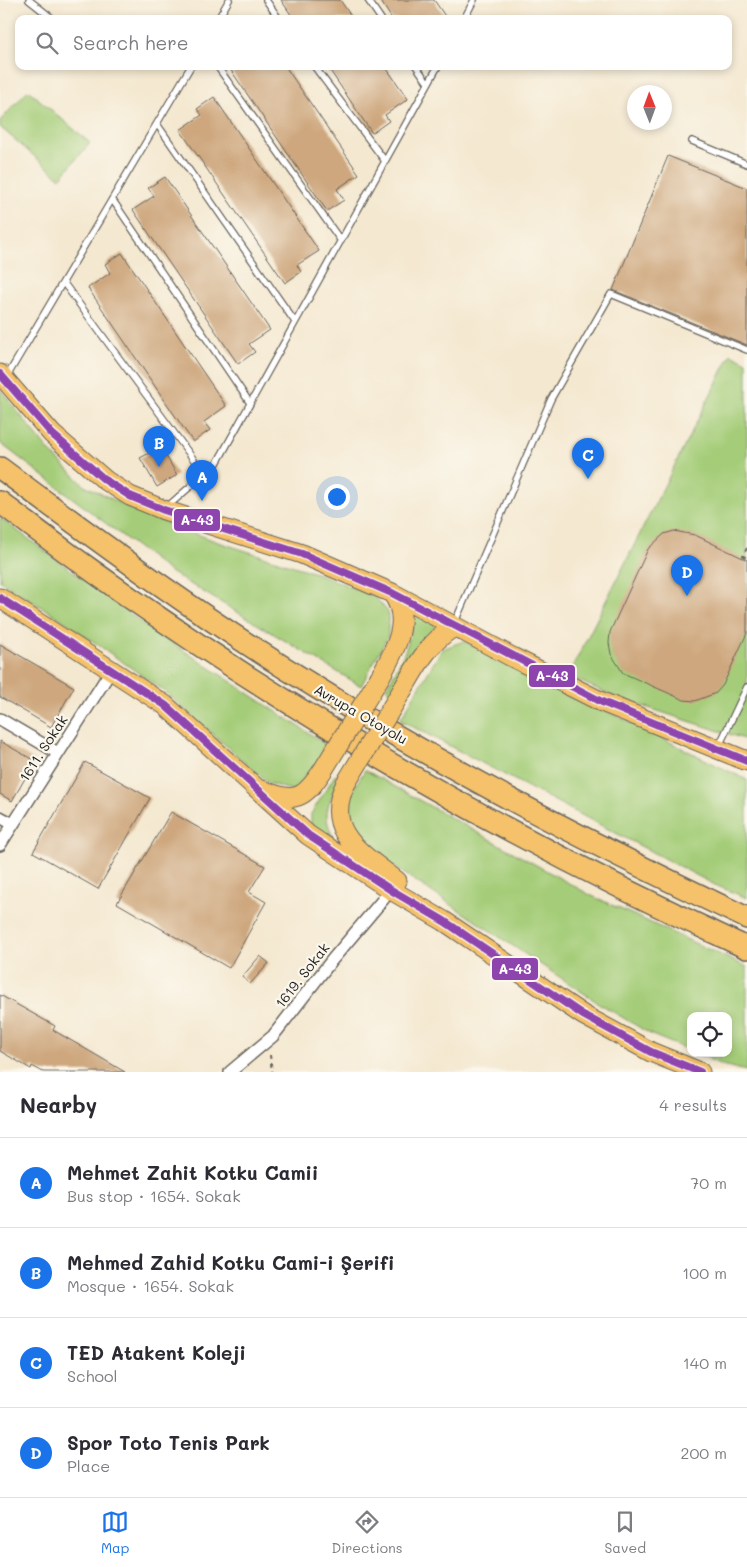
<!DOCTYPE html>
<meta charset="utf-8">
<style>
body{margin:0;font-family:Mali,sans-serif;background:#f2f2f3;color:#2b2b33}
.controls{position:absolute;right:15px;bottom:15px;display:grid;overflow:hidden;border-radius:10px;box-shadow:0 2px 8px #0003}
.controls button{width:45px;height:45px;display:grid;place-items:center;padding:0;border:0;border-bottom:1px solid #e1e1e2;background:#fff;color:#2b2b33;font:25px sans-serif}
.compass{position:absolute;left:627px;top:85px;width:45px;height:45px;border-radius:50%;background:#fff;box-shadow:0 2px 8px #0003;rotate:359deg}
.you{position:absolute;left:336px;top:496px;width:18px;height:18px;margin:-12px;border:4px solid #fff;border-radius:50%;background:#1a73e8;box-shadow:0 0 0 8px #1a73e833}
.badge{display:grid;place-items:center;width:32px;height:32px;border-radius:50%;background:#1a73e8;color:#fff;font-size:16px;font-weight:700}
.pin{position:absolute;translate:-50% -41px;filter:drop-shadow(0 1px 2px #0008)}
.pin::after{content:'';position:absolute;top:26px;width:18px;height:15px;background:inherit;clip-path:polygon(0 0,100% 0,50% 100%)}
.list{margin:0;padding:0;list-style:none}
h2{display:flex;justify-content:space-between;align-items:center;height:65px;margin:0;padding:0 20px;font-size:21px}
h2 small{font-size:16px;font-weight:400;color:#7c7c81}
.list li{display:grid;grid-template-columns:32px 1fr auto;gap:15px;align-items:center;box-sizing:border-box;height:90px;padding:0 20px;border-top:1px solid #e1e1e2}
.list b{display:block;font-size:19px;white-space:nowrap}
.list p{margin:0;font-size:16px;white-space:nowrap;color:#7c7c81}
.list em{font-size:16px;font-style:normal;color:#7c7c81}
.icon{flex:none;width:28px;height:28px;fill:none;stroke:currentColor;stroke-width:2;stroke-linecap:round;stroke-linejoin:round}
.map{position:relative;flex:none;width:747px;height:1072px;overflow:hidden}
.search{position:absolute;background:#fff;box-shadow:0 2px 8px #0003;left:15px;right:15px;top:15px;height:55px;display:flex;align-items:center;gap:12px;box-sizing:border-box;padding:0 18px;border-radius:10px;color:#7c7c81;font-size:19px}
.sheet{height:425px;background:#fff}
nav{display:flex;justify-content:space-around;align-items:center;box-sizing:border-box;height:70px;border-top:1px solid #e1e1e2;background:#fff;font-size:14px;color:#7c7c81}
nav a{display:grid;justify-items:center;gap:2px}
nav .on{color:#1a73e8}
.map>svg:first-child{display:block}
.green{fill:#a5cd79;stroke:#60744a}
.building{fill:#cea77e}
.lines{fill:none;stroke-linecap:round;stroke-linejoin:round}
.lane-casing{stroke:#68635b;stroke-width:8}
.street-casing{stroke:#68635b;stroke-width:14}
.primary-casing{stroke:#68635b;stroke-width:21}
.highway-casing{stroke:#68635b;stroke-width:24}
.path{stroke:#68635b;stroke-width:2;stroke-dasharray:4 4;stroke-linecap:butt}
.lane{stroke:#fff;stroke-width:5.5}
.street{stroke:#fff;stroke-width:11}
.primary{stroke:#f5c16b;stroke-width:19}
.highway{stroke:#f5c16b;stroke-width:21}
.primary-bridge-casing{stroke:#68635b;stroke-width:21;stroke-linecap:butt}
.primary-bridge{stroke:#f5c16b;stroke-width:19}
.bus-1-casing{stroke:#fbf7ec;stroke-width:11}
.bus-1{stroke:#8e44ad;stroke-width:8}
.labels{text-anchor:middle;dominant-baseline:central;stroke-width:4.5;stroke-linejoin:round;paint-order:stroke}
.street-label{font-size:14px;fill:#1c1c1c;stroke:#fbf7ec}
.line-badge{stroke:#fbf7ec;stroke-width:2}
.badge-label{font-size:14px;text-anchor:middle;font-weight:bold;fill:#fff}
</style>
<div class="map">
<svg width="747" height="1072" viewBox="0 0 747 1072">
<rect width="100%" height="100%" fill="#fbf7ec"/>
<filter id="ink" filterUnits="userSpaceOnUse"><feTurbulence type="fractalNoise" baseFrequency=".02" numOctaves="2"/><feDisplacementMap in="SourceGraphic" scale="10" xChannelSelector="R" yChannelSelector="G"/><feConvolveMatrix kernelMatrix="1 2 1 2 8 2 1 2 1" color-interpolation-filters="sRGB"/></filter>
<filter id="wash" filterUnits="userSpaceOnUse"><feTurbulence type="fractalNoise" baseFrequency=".0096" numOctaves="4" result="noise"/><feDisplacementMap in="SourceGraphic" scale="20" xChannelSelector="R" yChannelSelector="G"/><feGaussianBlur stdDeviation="1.12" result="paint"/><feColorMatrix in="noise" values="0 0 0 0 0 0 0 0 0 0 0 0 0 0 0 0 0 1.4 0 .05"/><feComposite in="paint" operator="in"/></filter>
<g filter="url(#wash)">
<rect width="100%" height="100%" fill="#f4e8d0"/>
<!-- green -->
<path class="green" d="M28,90l62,53 -30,35 -60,-51v-6z
M731,354l16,8v378l-132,-43 -47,-21z
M0,389l49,62 35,34 54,27 80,30 104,33 53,22 13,15v24l-27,50 -191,-114 -170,-129z
M0,518l151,111 176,116 -15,32 -18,14 -26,-8 -105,-93 -102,-71 -61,-38z
M412,612l24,13 -44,68 -6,-5c14,-25 27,-46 26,-76z
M464,641l283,139v118l-32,-13 -315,-165 42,-71z
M365,770l227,126 155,71v104l-25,-6 -27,-12h33v-37h-37v35l-39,-16 -52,-31 -219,-146c-40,-34 -45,-42 -16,-88z
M335,775l6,4c-17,30 -20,40 -1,69l-29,-24v-10z"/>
<g id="blocks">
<!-- building -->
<path class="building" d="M281,0h59l13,19h-59z
M380,0h54l13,19h-55z
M228,66h57l74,108 -22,15 7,11 -17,11z
M327,66h58l23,33 -23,16 4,6 -17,12z
M214,97l105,154 -22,14 4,7 -16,11 -105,-153 22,-15 -5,-6z
M668,156l79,32v157l-134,-55z
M165,177l105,153 -21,14 6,8 -17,12 -105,-154 21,-14 -6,-8z
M122,253l104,153 -22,16 6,8 -17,12 -105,-154 22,-15 -5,-9z
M161,447l16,28 -20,12 -17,-29z
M674,531l21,4 52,25v73l-24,52 -7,8 -21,8 -11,-1 -61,-27 -12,-19 -2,-11 1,-11 38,-83 16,-15z
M0,644l74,43 -23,40 -51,-30z
M0,741l35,20 -23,40 -12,-7z
M85,762l65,36 -52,91 -65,-37z
M171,812l94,54 -16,26 17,10 -37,66 -112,-65z
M260,956l9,7 -19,21 -8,-7z
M0,995l55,31 -2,4 72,42h-82l-11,-6 -1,3 -31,-18z"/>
</g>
</g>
<g filter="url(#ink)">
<use href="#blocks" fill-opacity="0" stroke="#68635b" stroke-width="1"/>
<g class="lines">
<defs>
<path id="lane" d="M29,0l24,19
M266,0l13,19
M368,0l13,19
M218,19l11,-19
M464,19l10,-19
M217,66l124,175
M314,66l71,95
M416,66l12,17
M157,124l138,198
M692,141l55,23
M112,199l138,204
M63,282l142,193
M6,378l185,-312
M167,507l50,-44 221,-397
M455,622l96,-223 60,-105 136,56
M719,746l28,-59"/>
<path id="street" d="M0,719l58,34
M0,817l13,7
M0,845l112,-176
M230,1072l43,-36 59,-76 59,-70"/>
<path id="primary" d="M0,374l52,60 53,46 25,16 34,14 138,44 90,39 120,64 90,45 145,59
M0,598l165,107 143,130 83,55 53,31 139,94 68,37 49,20
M380,677c14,-25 33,-57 12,-84
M403,689c14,-24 26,-47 51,-62
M346,783c-25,49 17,71 51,98
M262,790c33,14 42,9 61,-20"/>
<path id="highway" d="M0,468c102,76 205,152 314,218 139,87 285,162 433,232
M0,502c230,178 484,325 747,446"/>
</defs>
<!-- lane casing -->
<use href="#lane" class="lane-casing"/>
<!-- street casing -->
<use href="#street" class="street-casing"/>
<!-- primary casing -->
<use href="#primary" class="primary-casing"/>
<!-- highway casing -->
<use href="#highway" class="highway-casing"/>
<!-- path -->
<path class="path" d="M747,548l-4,8 4,2
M270,1055l2,17"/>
<!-- lane -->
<use href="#lane" class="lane"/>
<!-- street -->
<use href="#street" class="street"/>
<!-- primary -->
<use href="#primary" class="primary"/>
<!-- highway -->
<use href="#highway" class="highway"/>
<defs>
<path id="primary-bridge" d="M323,770l57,-93
M346,783l57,-94"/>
</defs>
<!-- primary-bridge casing -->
<use href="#primary-bridge" class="primary-bridge-casing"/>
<!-- primary-bridge -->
<use href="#primary-bridge" class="primary-bridge"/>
<defs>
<path id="bus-1" d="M0,374l52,60 53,46 25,16 34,14 138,44 90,39 210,109 145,59
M0,598l165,107 143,130 83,55 53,31 139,94 68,37 49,20"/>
</defs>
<!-- bus-1 casing -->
<use href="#bus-1" class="bus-1-casing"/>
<!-- bus-1 -->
<use href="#bus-1" class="bus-1"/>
</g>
</g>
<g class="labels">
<!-- street labels -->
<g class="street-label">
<text transform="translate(361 714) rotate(30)">Avrupa Otoyolu</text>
<text transform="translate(43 748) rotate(-57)">1611. Sokak</text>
<text transform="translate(302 975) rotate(-52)">1619. Sokak</text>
</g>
</g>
<g class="line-badge">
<rect x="173" y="508" width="48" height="24" rx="5" fill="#8e44ad"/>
<rect x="528" y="664" width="48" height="24" rx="5" fill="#8e44ad"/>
<rect x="491" y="957" width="48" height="24" rx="5" fill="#8e44ad"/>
</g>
<g class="badge-label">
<text x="197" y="525">A-43</text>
<text x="552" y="681">A-43</text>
<text x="515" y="974">A-43</text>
</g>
</svg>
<div class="controls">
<button><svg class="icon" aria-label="locate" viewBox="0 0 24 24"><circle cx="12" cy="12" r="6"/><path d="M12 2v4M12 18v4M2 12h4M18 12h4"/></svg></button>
</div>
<svg class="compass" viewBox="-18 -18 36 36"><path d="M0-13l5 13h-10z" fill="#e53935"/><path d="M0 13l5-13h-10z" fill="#7c7c81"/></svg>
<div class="you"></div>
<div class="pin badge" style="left:202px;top:501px">A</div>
<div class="pin badge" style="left:159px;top:467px">B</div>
<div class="pin badge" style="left:588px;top:479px">C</div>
<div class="pin badge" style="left:687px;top:596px">D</div>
<div class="search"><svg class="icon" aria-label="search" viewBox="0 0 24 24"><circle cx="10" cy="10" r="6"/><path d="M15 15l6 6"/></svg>Search here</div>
</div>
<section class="sheet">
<h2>Nearby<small>4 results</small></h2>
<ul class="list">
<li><span class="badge">A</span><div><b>Mehmet Zahit Kotku Camii</b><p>Bus stop · 1654. Sokak</p></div><em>70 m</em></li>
<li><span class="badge">B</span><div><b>Mehmed Zahid Kotku Cami-i Şerifi</b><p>Mosque · 1654. Sokak</p></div><em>100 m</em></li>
<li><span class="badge">C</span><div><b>TED Atakent Koleji</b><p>School</p></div><em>140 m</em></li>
<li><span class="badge">D</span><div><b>Spor Toto Tenis Park</b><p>Place</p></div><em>200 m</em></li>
</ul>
</section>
<nav>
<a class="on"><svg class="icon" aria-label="map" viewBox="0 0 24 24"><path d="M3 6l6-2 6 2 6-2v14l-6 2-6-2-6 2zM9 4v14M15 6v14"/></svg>Map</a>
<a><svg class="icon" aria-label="directions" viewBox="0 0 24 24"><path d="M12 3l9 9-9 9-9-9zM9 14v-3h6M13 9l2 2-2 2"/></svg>Directions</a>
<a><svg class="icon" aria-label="saved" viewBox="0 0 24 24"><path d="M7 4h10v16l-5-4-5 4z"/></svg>Saved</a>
</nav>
